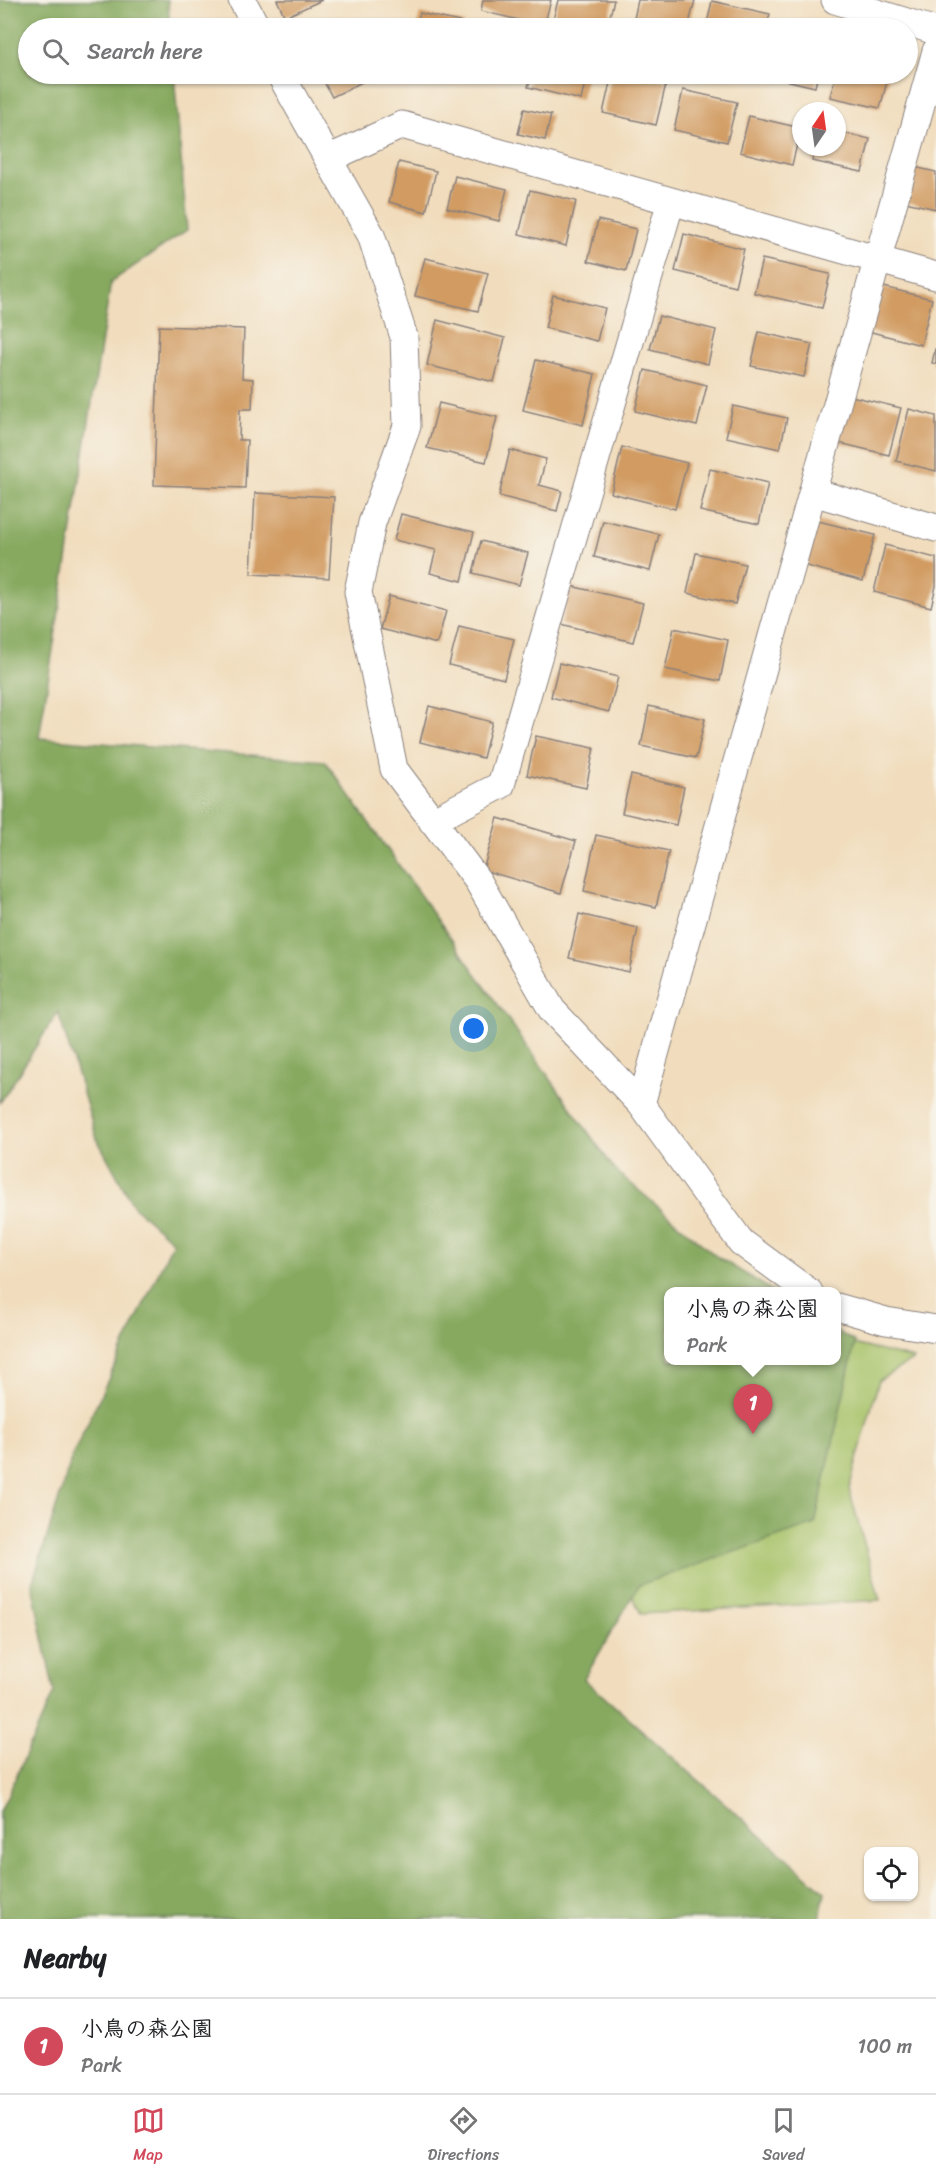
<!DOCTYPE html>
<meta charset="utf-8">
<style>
body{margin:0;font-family:Sriracha,"Klee One",sans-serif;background:#f2f2f2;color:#202124}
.controls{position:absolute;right:18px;bottom:18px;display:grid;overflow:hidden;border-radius:12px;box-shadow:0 2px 4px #0004}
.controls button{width:54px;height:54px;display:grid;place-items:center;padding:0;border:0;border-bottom:2px solid #e0e0e0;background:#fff;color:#202124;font:30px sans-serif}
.compass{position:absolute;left:792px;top:102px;width:54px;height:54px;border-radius:50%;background:#fff;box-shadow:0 2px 4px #0004;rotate:13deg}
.you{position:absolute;left:474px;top:1029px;width:21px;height:21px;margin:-15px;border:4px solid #fff;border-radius:50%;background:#1a73e8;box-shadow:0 0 0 9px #1a73e833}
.badge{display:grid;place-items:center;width:39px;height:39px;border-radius:50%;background:#d1495b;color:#fff;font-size:20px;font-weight:700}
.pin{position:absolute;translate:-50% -50px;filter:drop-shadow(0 2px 3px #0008)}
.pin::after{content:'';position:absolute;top:32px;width:21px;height:18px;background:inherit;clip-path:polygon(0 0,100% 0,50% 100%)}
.popup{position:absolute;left:664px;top:1287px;width:177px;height:78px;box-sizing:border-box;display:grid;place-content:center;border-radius:12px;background:#fff;filter:drop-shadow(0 2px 4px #0005);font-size:20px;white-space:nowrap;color:#757577}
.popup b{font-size:22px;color:#202124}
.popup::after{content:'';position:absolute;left:50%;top:100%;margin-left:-12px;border:12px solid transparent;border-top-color:#fff}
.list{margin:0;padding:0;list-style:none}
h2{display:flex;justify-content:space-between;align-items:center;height:78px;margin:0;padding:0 24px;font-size:26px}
h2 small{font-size:20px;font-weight:400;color:#757577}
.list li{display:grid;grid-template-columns:39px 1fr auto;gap:18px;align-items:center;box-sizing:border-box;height:96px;padding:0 24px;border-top:2px solid #e0e0e0}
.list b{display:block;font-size:22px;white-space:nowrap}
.list p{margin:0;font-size:20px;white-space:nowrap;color:#757577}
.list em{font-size:20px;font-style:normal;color:#757577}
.icon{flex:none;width:33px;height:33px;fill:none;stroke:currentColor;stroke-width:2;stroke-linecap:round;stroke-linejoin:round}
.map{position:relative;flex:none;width:936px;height:1919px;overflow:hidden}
.search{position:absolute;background:#fff;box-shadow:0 2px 4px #0004;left:18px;right:18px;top:18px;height:66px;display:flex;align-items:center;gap:15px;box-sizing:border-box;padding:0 21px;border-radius:33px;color:#757577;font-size:22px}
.sheet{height:174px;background:#fff}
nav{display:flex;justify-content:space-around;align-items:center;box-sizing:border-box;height:84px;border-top:2px solid #e0e0e0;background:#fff;font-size:16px;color:#757577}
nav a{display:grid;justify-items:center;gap:3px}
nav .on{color:#d1495b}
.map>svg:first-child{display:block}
.green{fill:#a8c36a;stroke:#657252;stroke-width:1.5}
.forest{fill:#86a95e;stroke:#54664c;stroke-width:1.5}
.building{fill:#d19b62}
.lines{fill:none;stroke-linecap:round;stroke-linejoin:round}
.street-casing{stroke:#8a807c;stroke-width:29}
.street{stroke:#fff;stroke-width:27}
</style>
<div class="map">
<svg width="936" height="1919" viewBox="0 0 936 1919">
<rect width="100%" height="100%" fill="#f7f3e8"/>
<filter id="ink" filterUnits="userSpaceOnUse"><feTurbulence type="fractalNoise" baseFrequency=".0167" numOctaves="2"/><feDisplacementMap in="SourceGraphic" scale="12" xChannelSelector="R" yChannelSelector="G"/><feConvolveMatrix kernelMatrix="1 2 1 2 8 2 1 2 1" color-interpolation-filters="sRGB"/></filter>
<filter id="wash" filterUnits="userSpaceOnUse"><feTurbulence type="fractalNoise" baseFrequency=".008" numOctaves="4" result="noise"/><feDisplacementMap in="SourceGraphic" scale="24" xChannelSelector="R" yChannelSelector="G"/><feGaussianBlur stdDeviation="1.35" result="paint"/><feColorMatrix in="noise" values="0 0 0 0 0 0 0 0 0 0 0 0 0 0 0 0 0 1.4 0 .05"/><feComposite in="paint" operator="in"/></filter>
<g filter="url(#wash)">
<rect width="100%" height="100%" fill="#f1ddbd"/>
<!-- green -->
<path class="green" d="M837,1340l77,19 -35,21 -30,109 31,111 -239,14 -31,-67 59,-187h168z"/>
<!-- forest -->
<path class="forest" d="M0,0h168l2,28h-142v46h146l13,156 -76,52 -72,456 286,23 290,409 101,86 57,35 -104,1v68h168v-29l18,11 -40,182 -176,61 -55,94 241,213 -5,27h-820v-107l54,-120 -22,-108 41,-130 100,-212 -39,-35 -37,-68 -39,-127 -58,91z"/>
<g id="blocks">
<!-- building -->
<path class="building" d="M277,0h45l-37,17z
M483,0h68l-7,26 -63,-15z
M558,0h56l-7,28h-56z
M638,0h57l-6,24 -12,-2 -2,6h-43z
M712,1l58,13 -4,14h-60z
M420,13l44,10 -2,5h-46z
M320,74h58l-46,23z
M498,74h25l-2,6z
M532,74h55l-6,26 -53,-13z
M612,74h28l27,6 -11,45 -53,-12z
M769,74h49l-3,13 -47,-11z
M836,74h53l-9,34 -50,-11z
M683,90l54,12 -10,40 -53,-12z
M524,109l27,6 -6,25 -27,-6z
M749,116l52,12 -9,37 -52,-13z
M837,131l33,8 -8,33 -50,-11 4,-14h21z
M399,162l37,9 -10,41 -37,-10z
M910,166l26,6v37l-35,-8z
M455,176l52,13 -8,32 -52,-13z
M530,190l46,11 -10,45 -47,-12z
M598,220l38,9 -10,42 -38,-10z
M684,234l60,15 -9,37 -60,-15z
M425,258l63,15 -10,38 -63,-15z
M762,259l68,15 -8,34 -68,-15z
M876,285l56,14 -11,46 -57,-15z
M553,295l52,13 -8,33 -52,-13z
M659,316l57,14 -8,34 -58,-15z
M437,320l68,18 -11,44 -67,-17z
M159,326l85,3 -2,49 11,1 -1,30h-12l-1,31h8l-2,48 -91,-3z
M759,332l53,12 -8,33 -53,-11z
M935,349h1v15l-4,-1z
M536,360l59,14 -12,51 -60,-15z
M645,370l62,15 -10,41 -62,-15z
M847,395l54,13 -12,47 -54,-13z
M439,403l58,14 -11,45 -59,-14z
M733,406l54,12 -7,31 -54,-12z
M909,409l27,7v55l-40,-10z
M622,447l65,16 -12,46 -64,-16z
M510,450l36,9 -7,26 23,6 -5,20 -58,-15z
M710,469l58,14 -9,41 -59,-13z
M255,493l79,4 -5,81 -78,-4z
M401,514l73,18 -12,49 -32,-8 6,-23 -42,-10z
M810,519l65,16 -12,46 -64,-17z
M603,521l56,13 -9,37 -56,-14z
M481,541l47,12 -9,32 -46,-12z
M885,545l51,13v28l-5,21 -57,-15z
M696,553l49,11 -10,40 -48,-11z
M571,586l72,17 -10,39 -72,-18z
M389,596l57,15 -9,33 -57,-15z
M459,626l55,13 -10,40 -55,-14z
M674,628l54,12 -8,41 -55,-12z
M559,663l59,14 -9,35 -58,-15z
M429,706l63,16 -9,36 -63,-16z
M649,706l56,13 -9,39 -55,-12z
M536,736l58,12 -8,40 -59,-13z
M631,775l53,12 -8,38 -54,-12z
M498,818l78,23 -15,52 -78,-23z
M596,835l73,16 -13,56 -72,-16z
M579,914l59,14 -9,44 -60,-14z"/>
</g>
</g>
<g filter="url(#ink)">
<use href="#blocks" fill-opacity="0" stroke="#8a807c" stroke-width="1.5"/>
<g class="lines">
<defs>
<path id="street" d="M242,0l15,28
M835,0l101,31
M280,74l91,161 33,102 3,89 -35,97 -14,69 36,177 84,112 74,129 89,94 100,138 68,50
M328,159l74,-34 534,151
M813,492l123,36
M432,821l69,-36 170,-584
M641,1104l295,-1053
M837,1307l49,14 50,8"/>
</defs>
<!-- street casing -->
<use href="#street" class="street-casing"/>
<!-- street -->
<use href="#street" class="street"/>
</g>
</g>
</svg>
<div class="controls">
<button><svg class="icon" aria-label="locate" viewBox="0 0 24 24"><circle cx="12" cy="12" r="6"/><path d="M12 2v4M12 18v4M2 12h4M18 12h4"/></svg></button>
</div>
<svg class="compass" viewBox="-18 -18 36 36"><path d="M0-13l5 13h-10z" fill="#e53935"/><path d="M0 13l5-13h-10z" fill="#757577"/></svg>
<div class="you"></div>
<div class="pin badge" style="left:753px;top:1434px">1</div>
<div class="popup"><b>小鳥の森公園</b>Park</div>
<div class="search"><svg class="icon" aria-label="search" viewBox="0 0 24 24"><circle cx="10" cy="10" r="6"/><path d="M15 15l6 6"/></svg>Search here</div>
</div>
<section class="sheet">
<h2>Nearby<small></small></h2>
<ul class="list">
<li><span class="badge">1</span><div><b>小鳥の森公園</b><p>Park</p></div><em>100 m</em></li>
</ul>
</section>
<nav>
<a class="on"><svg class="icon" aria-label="map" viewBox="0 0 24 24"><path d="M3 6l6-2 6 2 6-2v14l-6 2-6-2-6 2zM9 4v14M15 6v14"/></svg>Map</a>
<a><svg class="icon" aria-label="directions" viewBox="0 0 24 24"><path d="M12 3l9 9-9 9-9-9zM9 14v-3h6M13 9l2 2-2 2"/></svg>Directions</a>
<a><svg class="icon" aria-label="saved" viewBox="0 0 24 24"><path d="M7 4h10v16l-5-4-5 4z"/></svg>Saved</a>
</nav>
